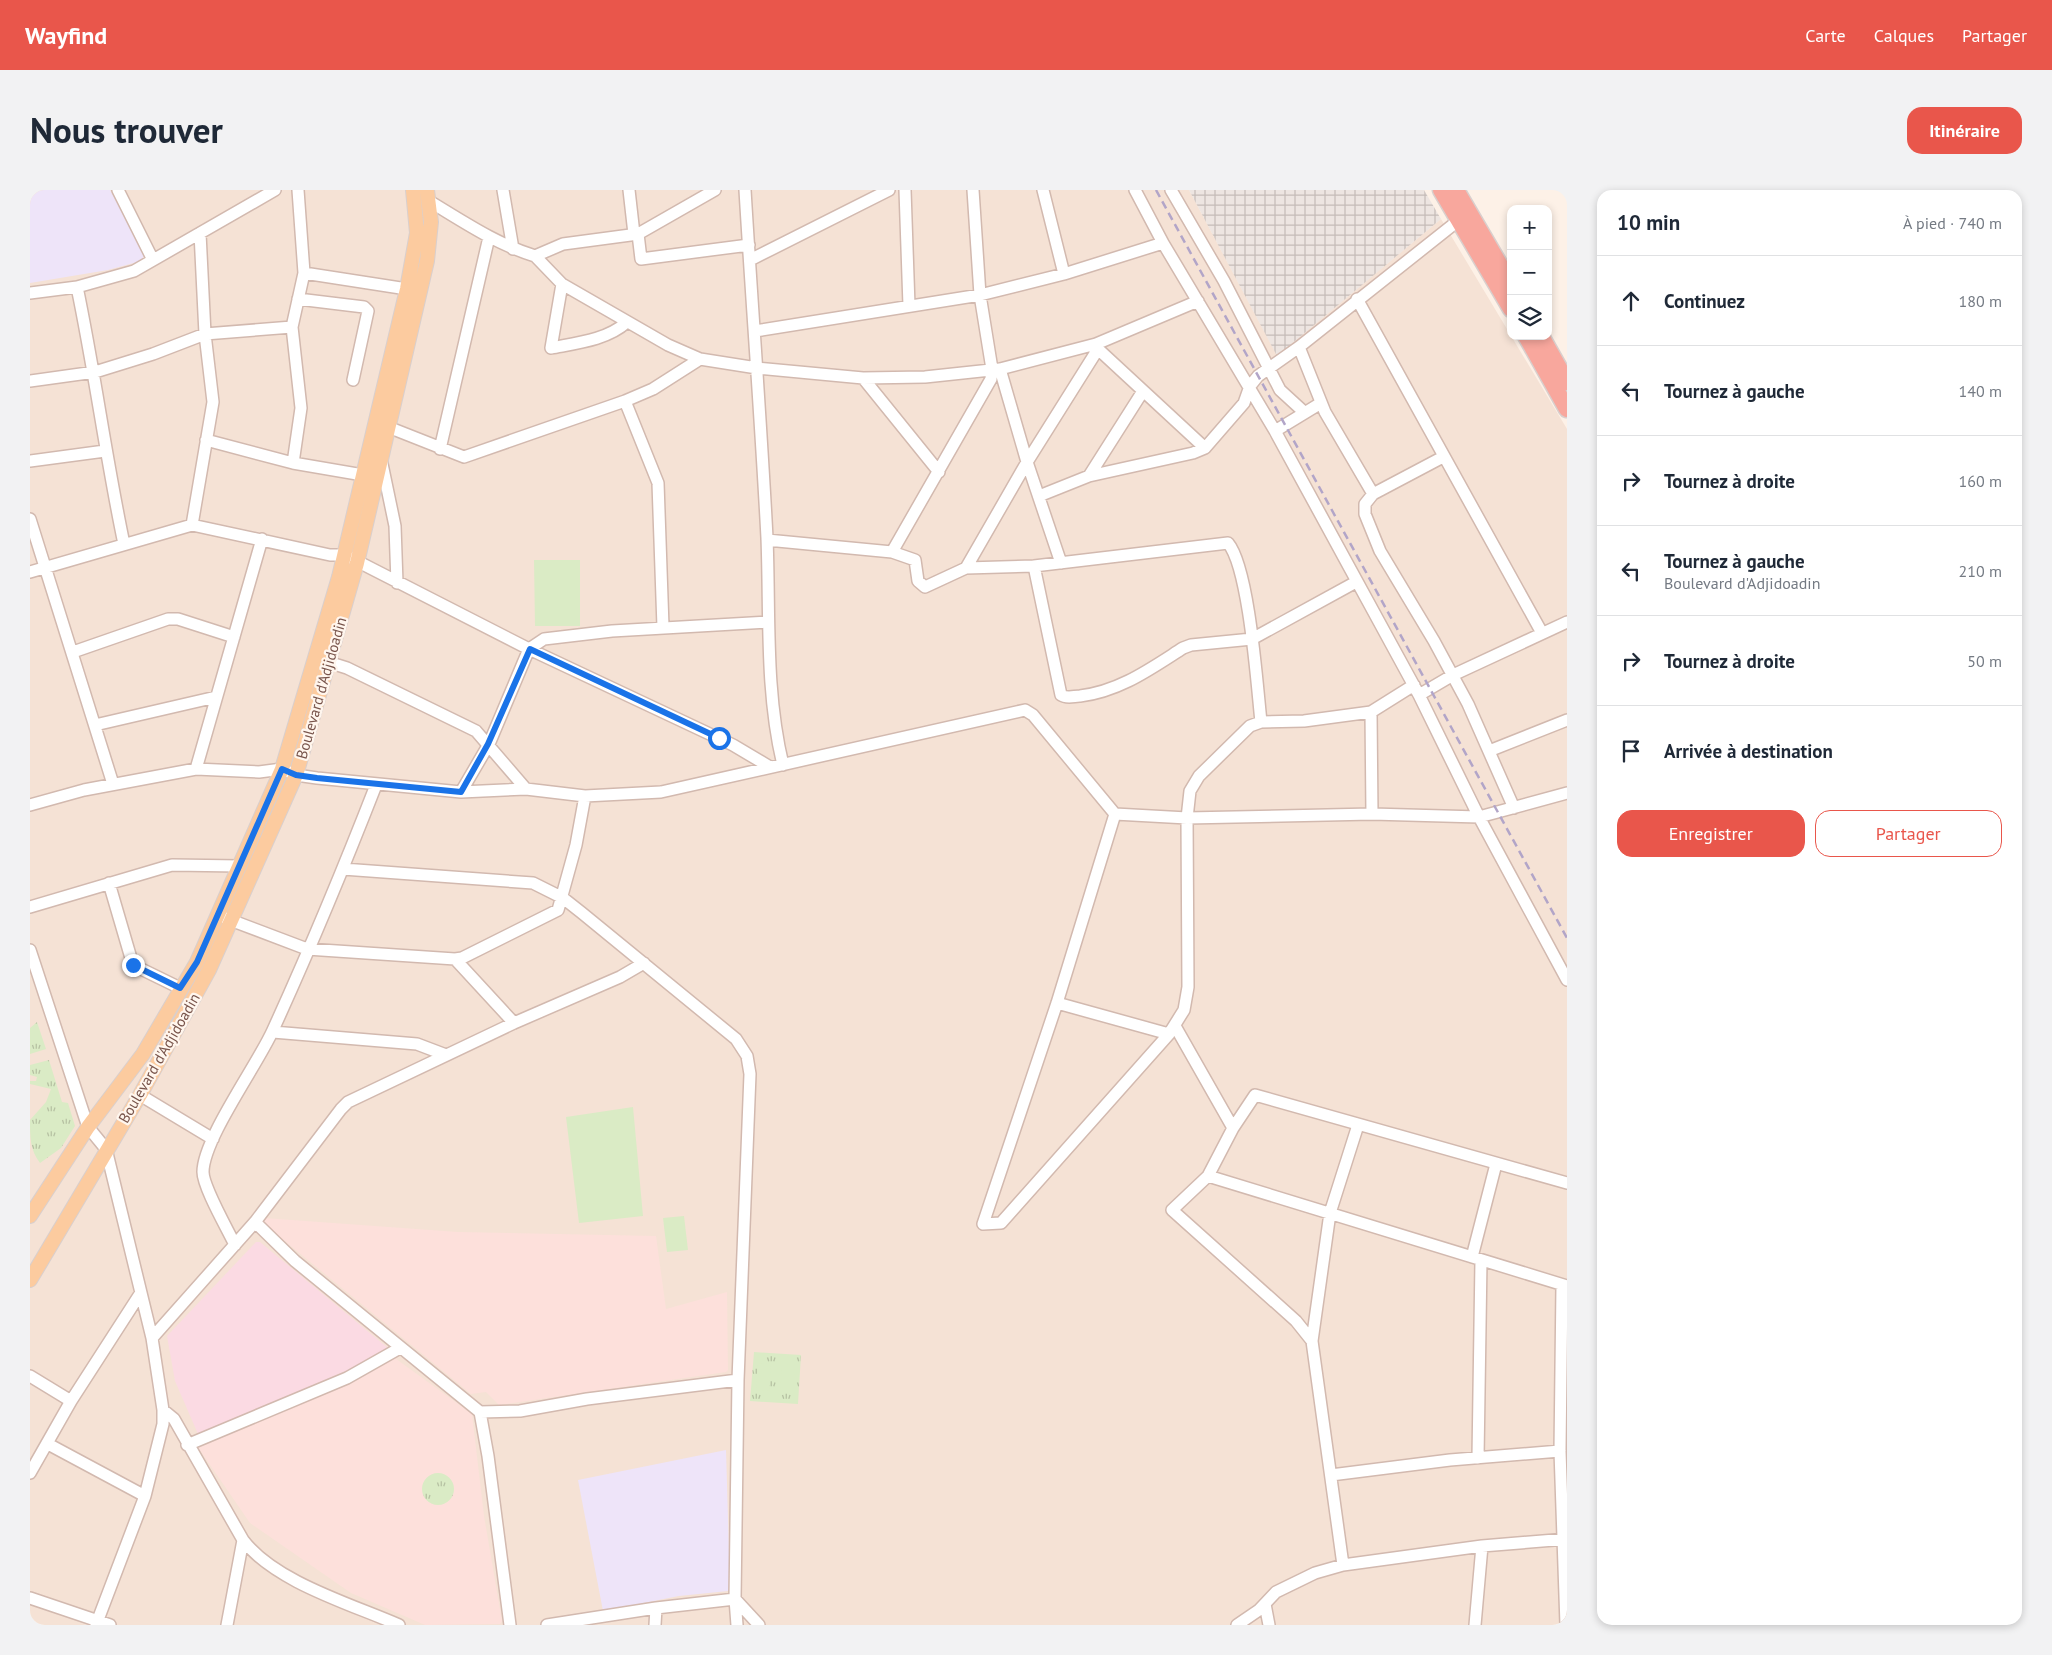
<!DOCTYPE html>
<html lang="fr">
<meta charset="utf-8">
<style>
body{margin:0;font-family:"PT Sans",sans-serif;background:#f2f2f3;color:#1f2937}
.controls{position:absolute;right:15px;top:15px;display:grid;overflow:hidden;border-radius:10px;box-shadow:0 2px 8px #0003}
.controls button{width:45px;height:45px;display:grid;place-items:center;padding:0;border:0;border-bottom:1px solid #e0e1e3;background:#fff;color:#1f2937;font:25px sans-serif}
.stop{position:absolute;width:15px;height:15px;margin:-11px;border:4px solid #1a73e8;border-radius:50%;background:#fff}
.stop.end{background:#1a73e8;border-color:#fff;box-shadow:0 1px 5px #0008}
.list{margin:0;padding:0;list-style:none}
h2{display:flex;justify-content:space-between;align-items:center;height:65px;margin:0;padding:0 20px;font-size:21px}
h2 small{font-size:16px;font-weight:400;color:#747a83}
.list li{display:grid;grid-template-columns:32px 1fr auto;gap:15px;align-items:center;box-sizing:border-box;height:90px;padding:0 20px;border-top:1px solid #e0e1e3}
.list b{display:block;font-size:19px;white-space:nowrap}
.list p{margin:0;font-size:16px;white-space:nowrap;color:#747a83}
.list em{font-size:16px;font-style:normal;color:#747a83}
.actions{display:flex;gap:10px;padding:15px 20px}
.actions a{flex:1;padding:11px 0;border:1px solid #e9564b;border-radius:15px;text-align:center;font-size:18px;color:#e9564b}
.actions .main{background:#e9564b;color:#fff}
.icon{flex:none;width:28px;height:28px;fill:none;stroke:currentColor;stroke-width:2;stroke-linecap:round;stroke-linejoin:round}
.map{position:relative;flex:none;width:1537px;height:1435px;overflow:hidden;border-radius:15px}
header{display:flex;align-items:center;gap:30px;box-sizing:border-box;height:70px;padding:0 25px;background:#e9564b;color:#fff}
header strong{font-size:24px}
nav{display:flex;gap:28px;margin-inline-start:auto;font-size:18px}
.intro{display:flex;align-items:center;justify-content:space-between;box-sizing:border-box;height:120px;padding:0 30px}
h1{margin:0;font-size:35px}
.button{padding:12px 22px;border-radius:15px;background:#e9564b;color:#fff;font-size:18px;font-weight:700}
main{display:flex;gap:30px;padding:0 30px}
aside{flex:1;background:#fff;border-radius:15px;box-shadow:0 2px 8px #0003}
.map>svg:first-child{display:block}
.residential{fill:#f5e2d5}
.commercial{fill:#fde0db}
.industrial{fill:url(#industrial-grid)}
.education{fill:#eee4f9}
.medical{fill:#fbdae3}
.grass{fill:url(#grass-tufts)}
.pitch{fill:#daebc5}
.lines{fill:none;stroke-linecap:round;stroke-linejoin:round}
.minor-casing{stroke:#d2b9af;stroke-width:14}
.major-casing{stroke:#d9cfcd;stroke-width:16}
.highway-casing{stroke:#d9cfcd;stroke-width:19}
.minor{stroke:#fff;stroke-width:11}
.major{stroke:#fccb9f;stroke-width:14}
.highway{stroke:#f8a79d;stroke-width:16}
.rail{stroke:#b2a5c8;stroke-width:2.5;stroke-dasharray:8 5;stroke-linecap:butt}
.route{stroke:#1a73e8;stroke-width:6}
.labels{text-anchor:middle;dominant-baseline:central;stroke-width:4.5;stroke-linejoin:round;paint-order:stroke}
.street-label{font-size:15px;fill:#78544b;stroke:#fff6ee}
</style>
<header>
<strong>Wayfind</strong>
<nav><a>Carte</a><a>Calques</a><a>Partager</a></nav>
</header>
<div class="intro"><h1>Nous trouver</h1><a class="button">Itinéraire</a></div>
<main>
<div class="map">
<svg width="1537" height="1435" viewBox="0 0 1537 1435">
<defs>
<pattern id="industrial-grid" width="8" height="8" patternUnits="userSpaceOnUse" patternTransform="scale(1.25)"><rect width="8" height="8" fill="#ede5e1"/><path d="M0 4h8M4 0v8" fill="none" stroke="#c5bcb8"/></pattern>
<pattern id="grass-tufts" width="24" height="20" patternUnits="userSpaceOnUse" patternTransform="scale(1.25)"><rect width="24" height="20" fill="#daebc5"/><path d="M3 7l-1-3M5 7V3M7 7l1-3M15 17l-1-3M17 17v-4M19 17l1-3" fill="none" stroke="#b6c1a2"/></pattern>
</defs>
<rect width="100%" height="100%" fill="#fdf1e7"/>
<!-- residential -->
<path class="residential" d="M0,0h1159l88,165 164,-136 126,210v1196h-1537z"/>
<!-- commercial -->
<path class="commercial" d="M234,1028l194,14 198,4 10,73 61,-17 1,78 -2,2 -227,33 -13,-13 -15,2 -207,-170z
M362,1166l80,58 12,102 18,105 -2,3 -75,1 -74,-32 -101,-70 -53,-77z"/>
<!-- industrial -->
<path class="industrial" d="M1159,0h235l17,29 -164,137z"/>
<!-- education -->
<path class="education" d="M0,0h80l32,57 3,7 -4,7 -33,9 -78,13z
M696,1260l4,137 -2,4 -49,5 -76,15 -25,-131z"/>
<!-- medical -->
<path class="medical" d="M226,1052h4l128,106v5l-190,81 -23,-53 -8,-45z"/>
<!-- grass -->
<path class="grass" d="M7,832l9,27 -16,5v-26z
M19,870l13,42 6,1 7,23 -14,22 -21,15c-10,-13 -10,-26 -10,-43l16,-18 5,-13 -21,-5v-3h6l1,-4 -7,-2v-10z
M724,1162l47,3 -3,49 -48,-3z
M392 1299a16 16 0 1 1 32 0a16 16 0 1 1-32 0Z"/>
<!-- pitch -->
<path class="pitch" d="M504,370h46v66h-45z
M603,917l10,109 -64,7 -13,-106z
M654,1026l4,34 -21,2 -4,-34z
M728,1173l13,1 -2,27 -13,-1z
M752,1174l13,1 -2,28 -13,-1z"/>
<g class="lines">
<defs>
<path id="minor" d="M88,0l35,70
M473,0l10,59
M599,0l5,44
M715,0c7,116 16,232 22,348 3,76 -2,153 16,227
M875,0l4,116
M1013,0l21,84
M1105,0l28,53 112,188 144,264 60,122 88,163
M1141,0l53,91 56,109 24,22
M399,11c35,21 67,43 106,55l28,-12 75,-10 77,-44
M608,44l3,25 108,-14
M505,66l27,28 106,61 32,14 57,9 106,10 62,-1 75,-8 96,-25 102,-43
M720,70l139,-70
M274,83l103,16 6,3
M532,94l-11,64c26,-5 56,-8 76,-26
M47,97c18,86 29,172 47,257
M0,103l47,-6 57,-16 141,-81
M268,109l66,8 4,4 -15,69
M1327,109l185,334
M725,141l225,-36 84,-21 99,-31
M1269,157l26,65 48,82
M1068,159l107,99
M970,179l27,93 34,101
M833,188l76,94
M0,191l65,-9 58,-18 52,-20 87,-7
M595,211l33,82 5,144
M358,237l76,30 161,-56 28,-12 47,-30
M1245,241l46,-28
M176,250l87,23 70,12
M410,259l49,-212
M1413,267l-70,37 -8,10v10l15,37 54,90 34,63 46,104
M351,269l14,67 2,57
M0,271l75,-10
M263,273l8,-55 -9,-81 12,-54 -6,-83
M1059,286l54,-85
M1009,306l50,-20 104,-23 12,-5 39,-45 6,-17 8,-10 41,-29 160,-127
M0,329l83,265
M162,335l21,-123 -8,-68 -5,-101
M737,350l125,12 23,8 3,21 7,6 41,-19 68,-2 194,-23c21,25 29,142 33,179
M862,362l99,-173 1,-10 -12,-74 -7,-105
M1004,376l27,129c6,4 13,1 19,1 40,-5 70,-27 103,-48l8,-3 61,-6 104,-57
M936,378l61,-106 71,-113 -2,-5
M0,382l162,-47 138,30h15l184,94 204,96 37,22
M43,462l95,-33h10l56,18
M298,472l19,6 129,63 50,58
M1389,505l34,-20 114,-53
M1341,522l1,102
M65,535l121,-28
M1459,561l78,-31
M166,579l66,-230
M431,602l28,-48 40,-95 15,-10 68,-8 156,-9
M0,615l54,-15 112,-21 63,3 23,-3 14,6 21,3 144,14 65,-3 59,7 76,-4 364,-82 8,5 82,99 72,4 185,-4 107,3 88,-24
M1085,624l-58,189 -74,221 18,-1 168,-189 15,-24 4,-23 -1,-169 3,-27 9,-15 51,-50 11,-4 43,-1 67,-9 43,-27
M313,679l190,14 30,15 19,15 154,126 11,17 3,18 -12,306 -3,219 2,26
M79,693l24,82 47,23
M0,717l142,-42 68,1
M195,728l82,31 148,10 7,-1 96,-48 18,-65 9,-49
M0,760l58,177 18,22 46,189 11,72v14l-18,72 -49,129
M425,769l59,64
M1027,813l112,31
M1145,836l58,102
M243,842l144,12 29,11
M110,905l73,44
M1178,986l359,110
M225,1032l40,39 185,151 8,44 22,169
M205,1055c-7,-15 -32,-58 -32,-73 0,-33 55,-108 70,-142 37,-81 71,-163 103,-245
M1442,1067l24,-93
M1532,1095l-2,166 6,174
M122,1148l103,-116 86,-113 7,-7 166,-79 106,-46 24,-14
M1282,1151l-16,-20 -124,-111 36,-34 25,-48 22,-33 312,88
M0,1186l41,25
M133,1220l11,9 69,121c32,42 108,64 156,85
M450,1222l40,-1 67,-12 151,-19
M18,1254l97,52
M157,1255l160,-67 53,-30
M1448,1268l3,-198
M0,1283l41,-72 69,-107
M1301,1285l119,-15 110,-9
M1313,1375l-31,-224 18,-128 28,-88
M0,1408l80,27
M705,1409l24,26
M1235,1414l4,21
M197,1435l16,-85
M517,1435l109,-17 79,-9
M625,1435l1,-17
M1207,1435l22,-15 17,-18 39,-19 28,-8 139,-19 85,-7
M1445,1435l7,-79"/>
<path id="major" d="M0,1026l58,-89 55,-73 54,-92 85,-193 57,-192 68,-288 10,-56 -4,-43
M0,1090l110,-185 69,-125 87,-195 61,-212 70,-302 4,-39 -4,-32"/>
<path id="highway" d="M1411,0l70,119
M1426,0l55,94
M1496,146l41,73
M1511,146l26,46"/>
</defs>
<!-- minor casing -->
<use href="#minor" class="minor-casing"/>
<!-- major casing -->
<use href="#major" class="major-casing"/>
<!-- highway casing -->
<use href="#highway" class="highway-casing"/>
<!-- minor -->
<use href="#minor" class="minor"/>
<!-- major -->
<use href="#major" class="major"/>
<!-- highway -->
<use href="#highway" class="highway"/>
<!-- rail -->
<path class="rail" d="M1126,0l411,748"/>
</g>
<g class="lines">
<!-- route -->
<path class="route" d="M103,775l47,23 17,-26 85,-193 14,6 21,3 144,14 27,-48 42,-95 189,89"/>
</g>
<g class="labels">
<!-- street labels -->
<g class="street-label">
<text transform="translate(291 498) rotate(-74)">Boulevard d'Adjidoadin</text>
<text transform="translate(129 868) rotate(-60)">Boulevard d'Adjidoadin</text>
</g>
</g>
</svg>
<div class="controls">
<button>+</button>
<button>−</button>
<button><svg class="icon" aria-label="layers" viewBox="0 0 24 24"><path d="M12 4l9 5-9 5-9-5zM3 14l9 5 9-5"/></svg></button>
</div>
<div class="stop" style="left:689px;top:548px"></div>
<div class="stop end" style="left:103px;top:775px"></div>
</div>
<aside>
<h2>10 min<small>À pied · 740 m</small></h2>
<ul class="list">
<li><svg class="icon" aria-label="ahead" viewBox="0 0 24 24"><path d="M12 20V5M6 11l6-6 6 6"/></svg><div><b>Continuez</b></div><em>180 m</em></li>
<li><svg class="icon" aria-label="left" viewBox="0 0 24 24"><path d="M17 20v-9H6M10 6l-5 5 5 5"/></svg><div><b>Tournez à gauche</b></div><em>140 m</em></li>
<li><svg class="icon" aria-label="right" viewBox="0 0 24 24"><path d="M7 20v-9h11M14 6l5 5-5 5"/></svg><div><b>Tournez à droite</b></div><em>160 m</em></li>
<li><svg class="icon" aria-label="left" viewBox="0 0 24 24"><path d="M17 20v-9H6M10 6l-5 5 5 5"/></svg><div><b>Tournez à gauche</b><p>Boulevard d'Adjidoadin</p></div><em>210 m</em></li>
<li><svg class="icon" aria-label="right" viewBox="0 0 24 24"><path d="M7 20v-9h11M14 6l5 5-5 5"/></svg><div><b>Tournez à droite</b></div><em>50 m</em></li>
<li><svg class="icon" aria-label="arrive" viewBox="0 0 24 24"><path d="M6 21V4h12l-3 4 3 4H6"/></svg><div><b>Arrivée à destination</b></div></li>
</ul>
<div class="actions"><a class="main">Enregistrer</a><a>Partager</a></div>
</aside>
</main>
